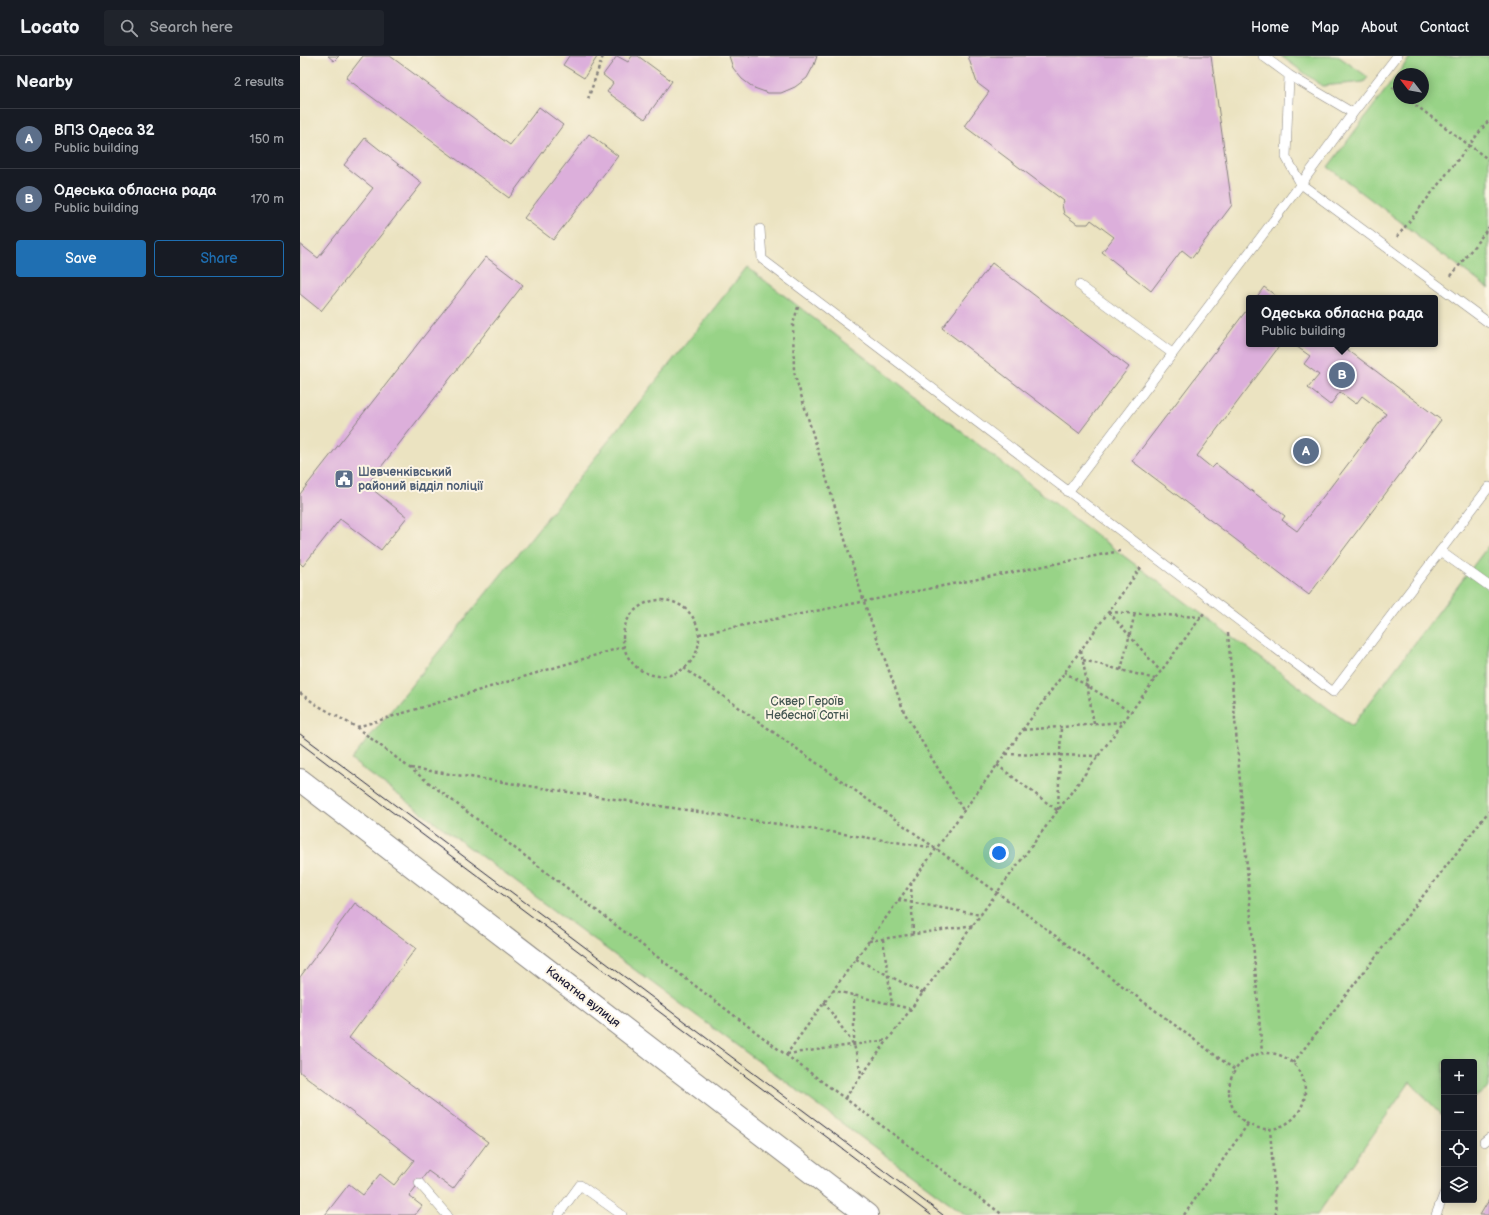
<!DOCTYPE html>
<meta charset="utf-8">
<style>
body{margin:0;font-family:"Balsamiq Sans",sans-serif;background:#20242c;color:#f1f3f6}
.controls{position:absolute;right:12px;bottom:12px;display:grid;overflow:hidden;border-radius:4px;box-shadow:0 2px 10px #0003}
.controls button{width:36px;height:36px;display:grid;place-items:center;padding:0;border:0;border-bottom:1px solid #363941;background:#171b24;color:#f1f3f6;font:20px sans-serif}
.compass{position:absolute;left:1093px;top:12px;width:36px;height:36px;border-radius:50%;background:#171b24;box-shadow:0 2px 10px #0003;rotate:301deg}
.you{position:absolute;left:699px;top:797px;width:14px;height:14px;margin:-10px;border:3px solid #fff;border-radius:50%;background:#1a73e8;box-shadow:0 0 0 6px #1a73e833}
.badge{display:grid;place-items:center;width:26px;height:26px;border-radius:50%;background:#1f6fb2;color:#fff;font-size:13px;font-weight:700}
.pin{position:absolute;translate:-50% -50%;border:2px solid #fff;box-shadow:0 1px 4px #0006}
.popup{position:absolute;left:946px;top:239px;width:192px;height:52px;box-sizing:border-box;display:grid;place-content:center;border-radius:4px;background:#171b24;filter:drop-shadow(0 1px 3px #0005);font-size:13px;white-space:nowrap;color:#9ea1a6}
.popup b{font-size:15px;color:#f1f3f6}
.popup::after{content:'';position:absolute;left:50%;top:100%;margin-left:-8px;border:8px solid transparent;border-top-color:#171b24}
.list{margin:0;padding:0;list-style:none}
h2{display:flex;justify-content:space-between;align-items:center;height:52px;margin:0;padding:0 16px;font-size:17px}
h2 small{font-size:13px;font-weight:400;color:#9ea1a6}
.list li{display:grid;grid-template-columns:26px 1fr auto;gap:12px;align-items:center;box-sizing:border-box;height:60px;padding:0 16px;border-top:1px solid #363941}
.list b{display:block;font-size:15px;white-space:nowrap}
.list p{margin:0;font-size:13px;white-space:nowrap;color:#9ea1a6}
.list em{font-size:13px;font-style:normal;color:#9ea1a6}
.actions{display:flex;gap:8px;padding:12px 16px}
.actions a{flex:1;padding:9px 0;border:1px solid #1f6fb2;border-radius:4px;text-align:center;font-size:14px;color:#1f6fb2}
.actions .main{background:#1f6fb2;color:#fff}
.icon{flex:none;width:22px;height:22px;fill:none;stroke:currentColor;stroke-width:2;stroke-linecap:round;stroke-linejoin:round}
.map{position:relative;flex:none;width:1189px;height:1159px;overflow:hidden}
header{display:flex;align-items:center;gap:24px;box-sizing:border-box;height:56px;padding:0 20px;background:#171b24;border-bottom:1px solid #363941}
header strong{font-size:19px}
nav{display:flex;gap:22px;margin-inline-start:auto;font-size:14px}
.search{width:280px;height:36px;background:#20242c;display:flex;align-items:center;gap:10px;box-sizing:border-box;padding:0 14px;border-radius:4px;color:#9ea1a6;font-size:15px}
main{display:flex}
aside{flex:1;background:#171b24}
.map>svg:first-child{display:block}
.green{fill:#98d387;stroke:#5d7a61;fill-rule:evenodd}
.building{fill:#dcafdb}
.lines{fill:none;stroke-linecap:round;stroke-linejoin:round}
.lane-casing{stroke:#86827e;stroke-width:10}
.secondary-casing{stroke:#86827e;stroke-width:24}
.path{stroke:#86827e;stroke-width:2.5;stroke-dasharray:3 3;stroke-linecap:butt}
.lane{stroke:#fff;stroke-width:9}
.secondary{stroke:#fff;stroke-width:22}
.tram{stroke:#22223b;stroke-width:1}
.labels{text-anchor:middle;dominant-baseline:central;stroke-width:4;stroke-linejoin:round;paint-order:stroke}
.service-label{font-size:12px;font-weight:bold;fill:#4e5e75;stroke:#fcf5e5;text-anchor:start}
.park-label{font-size:12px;fill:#455752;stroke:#fcf5e5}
.street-label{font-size:12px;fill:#22223b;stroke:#fcf5e5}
</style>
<header>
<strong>Locato</strong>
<div class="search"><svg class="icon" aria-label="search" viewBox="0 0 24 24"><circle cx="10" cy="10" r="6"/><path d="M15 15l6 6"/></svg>Search here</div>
<nav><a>Home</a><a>Map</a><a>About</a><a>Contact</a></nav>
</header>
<main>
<aside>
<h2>Nearby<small>2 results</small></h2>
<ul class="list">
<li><span class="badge" style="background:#5c6f8a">A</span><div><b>ВПЗ Одеса 32</b><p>Public building</p></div><em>150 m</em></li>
<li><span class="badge" style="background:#5c6f8a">B</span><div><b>Одеська обласна рада</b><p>Public building</p></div><em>170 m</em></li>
</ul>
<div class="actions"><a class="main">Save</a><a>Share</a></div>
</aside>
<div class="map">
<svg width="1189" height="1159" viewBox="0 0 1189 1159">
<rect width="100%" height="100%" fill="#fcf5e5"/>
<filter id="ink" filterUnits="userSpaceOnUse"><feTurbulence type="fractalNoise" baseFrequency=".025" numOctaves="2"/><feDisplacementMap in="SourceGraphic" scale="8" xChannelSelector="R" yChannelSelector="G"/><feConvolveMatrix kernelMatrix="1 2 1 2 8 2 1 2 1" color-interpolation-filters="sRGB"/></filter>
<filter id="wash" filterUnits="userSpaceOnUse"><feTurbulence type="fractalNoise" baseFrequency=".012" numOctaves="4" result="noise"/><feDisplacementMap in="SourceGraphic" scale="16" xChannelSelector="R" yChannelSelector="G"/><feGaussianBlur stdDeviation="0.9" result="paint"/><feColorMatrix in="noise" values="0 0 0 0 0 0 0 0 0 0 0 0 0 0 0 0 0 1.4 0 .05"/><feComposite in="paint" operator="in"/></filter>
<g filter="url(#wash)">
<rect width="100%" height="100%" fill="#ebe3c1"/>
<!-- green -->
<path class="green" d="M981,0h57l30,21 -4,5 -42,4z
M1111,0h78v233l-45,-34 -1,1 -26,-20 1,-1 -90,-68zM1099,18h24v24h-24z
M447,211l370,284 235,175 137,-181v543l-15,10v-36h-30v55l-34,-35 -93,133h-351l-615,-455 200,-247z"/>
<g id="blocks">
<!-- building -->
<path class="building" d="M28,0h11l-5,5z
M63,0h27l120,89 29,-38 24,18 -54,73 -163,-120z
M269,0h27l1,1 -13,21 -21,-13z
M317,0l11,6 4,-6h6l34,25 -27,38 -38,-27 6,-9 -10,-8z
M429,0h88l-3,9 -7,13 -12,9 -14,6h-13l-14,-5 -12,-9 -9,-11z
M668,0h243l21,149 -40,53 -10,-8 -31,41 -49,-39 12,-15 -23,-17 -3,4h-11l-13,-10 -2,-9 2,-4 -100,-75 25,-34 -12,-9z
M289,78l29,22 -65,84 -29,-22z
M65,82l57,45 -101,128 -21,-17v-50l18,14 55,-70 -29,-23z
M186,201l37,28 -156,200 40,32 -26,33 -41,-31 -37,47 -3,-3v-69z
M692,207l137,104 -50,66 -137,-105z
M964,231l15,11h-23z
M949,251v37h32l-84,112 15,12 4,-4 69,52 -3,4 15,11 89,-117 -24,-18 -6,8 -16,-12 -10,13 -22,-17 11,-13 -15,-11 6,-8 -17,-12h47l101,76 -132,175 -177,-134z
M55,847l61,45 -67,90 139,104 -35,47 -25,-18 -19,25 13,10 -7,9h-90l24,-31 14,11 17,-21 14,11 20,-25 -114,-88v-95z
M1189,1144v15h-9z"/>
</g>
</g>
<g filter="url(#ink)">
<use href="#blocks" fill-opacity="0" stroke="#86827e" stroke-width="1"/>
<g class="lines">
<defs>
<path id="lane" d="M963,0l26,19 64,38
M989,19l-3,82 15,27 188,139
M460,173l2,30 571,433 156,-205
M779,229l93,68
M768,436l233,-308 52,-71 44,-57
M1140,495l49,35
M1184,1086l5,-4
M119,1127l28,32
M258,1159l22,-30 42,30
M1136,1159l8,-21"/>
<path id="secondary" d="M0,724l567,435"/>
</defs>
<!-- lane casing -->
<use href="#lane" class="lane-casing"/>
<!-- secondary casing -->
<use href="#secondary" class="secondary-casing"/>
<!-- path -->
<path class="path" d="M1092,31l7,6
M1106,42l83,62
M288,43l15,-43
M1097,181l92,-117
M1151,220l38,-49
M498,251l-5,17 1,48 70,230 40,110 59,98
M323 582a38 38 0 1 1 76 0a38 38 0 1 1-76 0Z
M809,556l92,5
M809,556l52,60
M928,577l34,420
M399,578l421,-83
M781,594l13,74
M783,604l72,19
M384,612l314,225 237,177
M821,614l14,-57
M764,616l67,40
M0,637l17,12 39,22 430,328 217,160
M57,671l266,-80
M723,674l100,-8
M706,698l92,2
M697,709l61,46
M111,712l524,80
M758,754l3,-83
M611,827l2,51
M598,844l83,15
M583,883l9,66
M569,885l105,-16
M556,903l67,34
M532,934l79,19
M524,946l30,43 8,31
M554,989v-49
M929 1035a38 38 0 1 1 76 0a38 38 0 1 1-76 0Z
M487,998l101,-14
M486,999l356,-489
M993,1007l196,-252
M545,1042l359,-485
M970,1072l6,87
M884,1159l64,-91"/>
<!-- lane -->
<use href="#lane" class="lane"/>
<!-- secondary -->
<use href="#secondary" class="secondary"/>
<!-- tram -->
<path class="tram" d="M0,678l643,481
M0,687l631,472"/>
</g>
</g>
<!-- icons -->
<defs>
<symbol id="civic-square" viewBox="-11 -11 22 22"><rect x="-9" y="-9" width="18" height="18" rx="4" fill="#5c6f8a" stroke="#fcf5e5"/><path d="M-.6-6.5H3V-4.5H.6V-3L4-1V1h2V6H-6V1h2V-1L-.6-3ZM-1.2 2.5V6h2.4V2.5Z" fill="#fff"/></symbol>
</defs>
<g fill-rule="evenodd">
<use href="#civic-square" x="33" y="412" width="22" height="22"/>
</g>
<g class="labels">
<!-- service labels -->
<g class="service-label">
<text x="58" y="416">Шевченківський<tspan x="58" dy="14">районий відділ поліції</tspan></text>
</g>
<!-- park labels -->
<g class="park-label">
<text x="507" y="645">Сквер Героїв<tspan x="507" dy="14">Небесної Сотні</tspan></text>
</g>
<!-- street labels -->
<g class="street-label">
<text transform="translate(283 941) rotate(38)">Канатна вулиця</text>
</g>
</g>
</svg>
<div class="controls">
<button>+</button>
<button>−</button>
<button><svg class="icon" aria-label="locate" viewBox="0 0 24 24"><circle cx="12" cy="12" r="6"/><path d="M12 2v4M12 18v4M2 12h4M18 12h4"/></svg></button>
<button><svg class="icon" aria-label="layers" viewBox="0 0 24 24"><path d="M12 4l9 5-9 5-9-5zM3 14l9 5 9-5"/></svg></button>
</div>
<svg class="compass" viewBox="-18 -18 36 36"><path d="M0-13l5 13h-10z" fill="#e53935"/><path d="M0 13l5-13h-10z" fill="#9ea1a6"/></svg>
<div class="you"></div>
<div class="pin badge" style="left:1006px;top:395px;background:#5c6f8a">A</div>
<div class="pin badge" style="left:1042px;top:319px;background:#5c6f8a">B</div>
<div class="popup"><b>Одеська обласна рада</b>Public building</div>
</div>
</main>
